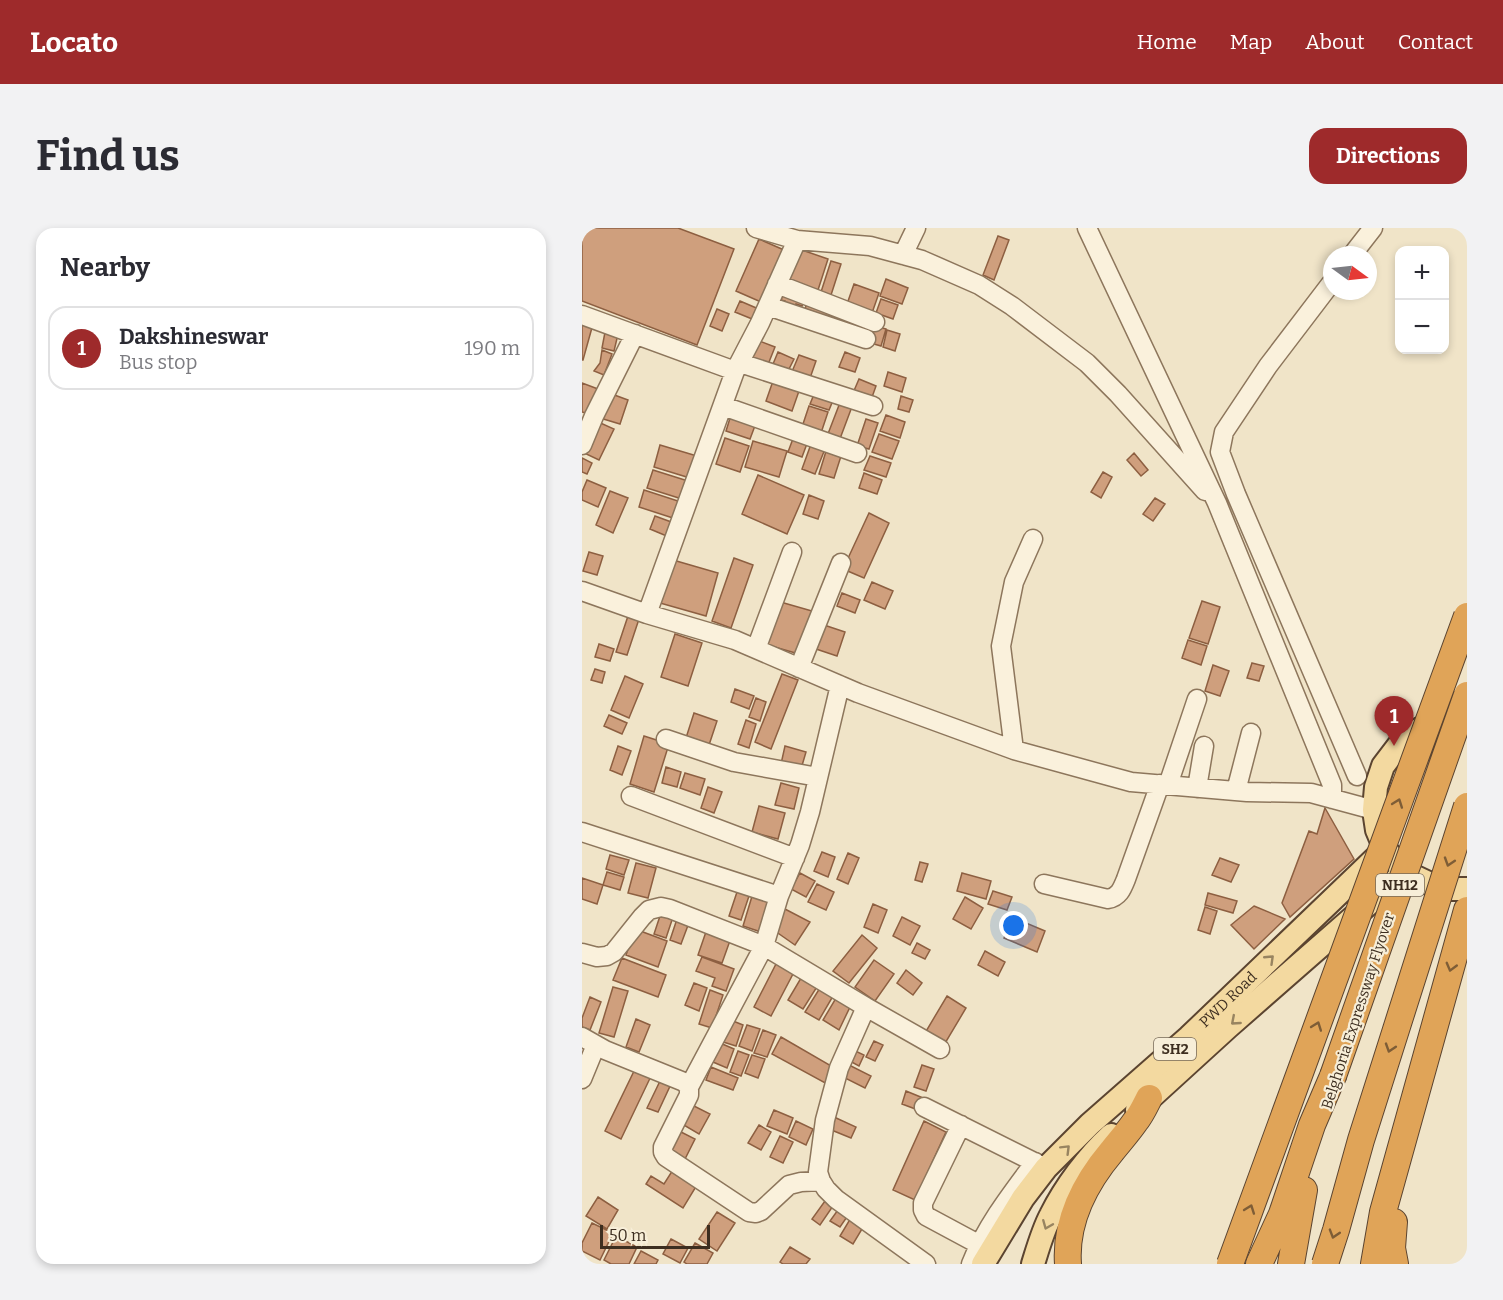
<!DOCTYPE html>
<meta charset="utf-8">
<style>
body{margin:0;font-family:Bitter,serif;background:#f2f2f3;color:#2b2b33}
.controls{position:absolute;right:18px;top:18px;display:grid;overflow:hidden;border-radius:12px;box-shadow:0 3px 9px #0003}
.controls button{width:54px;height:54px;display:grid;place-items:center;padding:0;border:0;border-bottom:2px solid #e1e1e2;background:#fff;color:#2b2b33;font:30px sans-serif}
.compass{position:absolute;left:741px;top:18px;width:54px;height:54px;border-radius:50%;background:#fff;box-shadow:0 3px 9px #0003;rotate:105deg}
.scale{position:absolute;left:18px;bottom:15px;width:110px;box-sizing:border-box;padding-left:6px;border:3px solid #3d2e20;border-top:0;font-size:16px;line-height:21px;white-space:nowrap;color:#3d2e20;-webkit-text-stroke:4px #f7eed8;paint-order:stroke}
.you{position:absolute;left:432px;top:698px;width:21px;height:21px;margin:-15px;border:4px solid #fff;border-radius:50%;background:#1a73e8;box-shadow:0 0 0 9px #1a73e833}
.badge{display:grid;place-items:center;width:39px;height:39px;border-radius:50%;background:#9e2a2b;color:#fff;font-size:20px;font-weight:700}
.pin{position:absolute;translate:-50% -50px;filter:drop-shadow(0 2px 3px #0008)}
.pin::after{content:'';position:absolute;top:32px;width:21px;height:18px;background:inherit;clip-path:polygon(0 0,100% 0,50% 100%)}
.list{margin:0;padding:0;list-style:none}
h2{display:flex;justify-content:space-between;align-items:center;height:78px;margin:0;padding:0 24px;font-size:26px}
h2 small{font-size:20px;font-weight:400;color:#7c7c81}
.list li{display:grid;grid-template-columns:39px 1fr auto;gap:18px;align-items:center;box-sizing:border-box;height:84px;margin:0 12px 12px;padding:0 12px;border:2px solid #e1e1e2;border-radius:18px}
.list b{display:block;font-size:22px;white-space:nowrap}
.list p{margin:0;font-size:20px;white-space:nowrap;color:#7c7c81}
.list em{font-size:20px;font-style:normal;color:#7c7c81}
.map{position:relative;flex:none;width:885px;height:1036px;overflow:hidden;border-radius:18px}
header{display:flex;align-items:center;gap:36px;box-sizing:border-box;height:84px;padding:0 30px;background:#9e2a2b;color:#fff}
header strong{font-size:28px}
nav{display:flex;gap:33px;margin-inline-start:auto;font-size:21px}
.intro{display:flex;align-items:center;justify-content:space-between;box-sizing:border-box;height:144px;padding:0 36px}
h1{margin:0;font-size:42px}
.button{padding:15px 27px;border-radius:18px;background:#9e2a2b;color:#fff;font-size:21px;font-weight:700}
main{display:flex;gap:36px;padding:0 36px}
aside{flex:1;background:#fff;border-radius:18px;box-shadow:0 3px 9px #0003}
.map>svg:first-child{display:block}
.building{fill:#cf9f7d;stroke:#8d5f41;stroke-width:1.5}
.lines{fill:none;stroke-linecap:round;stroke-linejoin:round}
.minor-casing{stroke:#8d765c;stroke-width:21}
.major-casing{stroke:#5b4430;stroke-width:26}
.highway-casing{stroke:#5b4430;stroke-width:28}
.minor{stroke:#faf1dc;stroke-width:18}
.major{stroke:#f3d9a0;stroke-width:22}
.highway{stroke:#e0a458;stroke-width:26}
.highway-bridge-casing{stroke:#5b4430;stroke-width:28;stroke-linecap:butt}
.highway-bridge{stroke:#e0a458;stroke-width:26}
.oneway{stroke:#7e5d36}
.oneway2{stroke:#988460}
.labels{text-anchor:middle;dominant-baseline:central;stroke-width:4.5;stroke-linejoin:round;paint-order:stroke}
.shield{fill:#f7eed8;stroke:#756857;stroke-width:1.5}
.shield-label{font-size:14px;font-weight:bold;fill:#3d2e20}
.street-label{font-size:15px;fill:#3d2e20;stroke:#f7eed8}
</style>
<header>
<strong>Locato</strong>
<nav><a>Home</a><a>Map</a><a>About</a><a>Contact</a></nav>
</header>
<div class="intro"><h1>Find us</h1><a class="button">Directions</a></div>
<main>
<aside>
<h2>Nearby<small></small></h2>
<ul class="list">
<li><span class="badge">1</span><div><b>Dakshineswar</b><p>Bus stop</p></div><em>190 m</em></li>
</ul>
</aside>
<div class="map">
<svg width="885" height="1036" viewBox="0 0 885 1036">
<rect width="100%" height="100%" fill="#f0e4c8"/>
<!-- building -->
<path class="building" d="M0,0h96l56,21 -37,96 -115,-44z
M416,8l11,4 -15,40 -11,-5z
M177,11l25,11 -23,52 -25,-11z
M217,21l29,10 -10,31 -30,-10z
M249,33l10,3 -10,31 -10,-3z
M304,51l22,9 -6,16 -22,-8z
M272,56l25,9 -7,20 -25,-9z
M201,66l21,6 -2,6 -6,-2 -2,6 -10,-3 1,-6 -4,-1z
M299,71l17,6 -5,14 -17,-6z
M226,72l24,8 -5,15 -24,-8z
M158,73l21,9 -4,11 -22,-9z
M135,81l12,5 -7,17 -12,-5z
M0,93l11,3 -10,36h-1z
M290,97l14,4 -5,17 -14,-4z
M24,99l13,3 -5,21 -12,-3z
M305,102l13,4 -5,17 -12,-4z
M172,111l21,8 -8,20 -21,-8z
M20,122l10,4 -8,21 -10,-4 6,-8z
M196,124l16,7 -6,12 -15,-7z
M263,124l15,6 -5,14 -16,-5z
M217,127l17,6 -7,20 -18,-7z
M306,144l18,6 -4,14 -18,-6z
M277,151l17,7 -5,14 -18,-7z
M191,153l26,10 -7,20 -26,-10z
M0,155l16,6 -8,25 -8,-2z
M233,164l19,6 -5,12 -19,-6z
M27,165l19,7 -8,24 -20,-6z
M319,168l12,4 -4,12 -11,-3z
M259,172l12,4 -15,40 -12,-5z
M227,178l19,6 -7,21 -19,-6z
M149,187l25,8 -6,16 -24,-8z
M304,187l19,7 -5,16 -20,-7z
M284,191l12,4 -9,26 -12,-3z
M14,193l18,8 -15,31 -17,-8z
M297,206l20,7 -7,18 -20,-7z
M212,208l14,5 -6,16 -14,-5z
M143,210l24,8 -9,26 -24,-8z
M171,213l34,10 -8,26 -34,-10z
M229,216l14,5 -10,25 -13,-5z
M78,217l37,11 -7,22 -36,-11z
M245,220l15,5 -8,25 -15,-4z
M552,225l14,17 -7,6 -14,-16z
M288,228l21,7 -5,14 -22,-7z
M0,230l10,5 -5,11 -5,-2z
M71,242l35,11 -6,18 -35,-11z
M521,244l9,5 -11,21 -10,-6z
M282,245l18,7 -5,14 -18,-6z
M176,247l46,20 -17,39 -45,-20z
M5,252l19,8 -8,19 -16,-7v-8z
M62,262l37,12 -5,17 -37,-12z
M28,263l18,7 -15,35 -17,-8z
M227,267l15,6 -6,18 -15,-5z
M573,270l10,6 -12,17 -10,-7z
M287,285l20,10 -25,55 -21,-9z
M73,288l19,7 -5,14 -19,-8z
M7,324l14,4 -6,19 -14,-4z
M152,330l19,7 -22,63 -19,-7z
M91,332l45,13 -12,43 -46,-13z
M290,354l21,9 -8,18 -21,-9z
M260,365l18,7 -5,13 -18,-7z
M195,373l35,10 -13,43 -35,-10z
M620,373l18,6 -12,37 -19,-6z
M46,388l11,3 -12,36 -11,-3z
M242,397l21,7 -8,24 -21,-7z
M93,406l27,9 -14,43 -27,-9z
M606,412l19,6 -6,19 -19,-7z
M17,416l15,5 -4,12 -15,-4z
M670,435l12,3 -5,15 -12,-3z
M631,437l16,6 -9,25 -15,-5z
M13,441l10,3 -3,11 -11,-3z
M200,446l16,6 -27,69 -16,-7z
M43,448l18,8 -14,34 -18,-8z
M153,461l19,7 -5,13 -18,-7z
M174,470l10,4 -6,19 -11,-4z
M112,485l23,8 -9,27 -23,-7z
M27,487l18,8 -5,11 -18,-8z
M164,492l10,4 -7,24 -11,-4z
M62,508l25,8 -15,48 -24,-8z
M36,518l13,5 -9,24 -12,-5z
M203,518l21,6 -5,17 -20,-5z
M84,539l15,5 -4,15 -15,-4z
M103,545l20,6 -5,16 -20,-7z
M199,555l18,5 -5,21 -19,-4z
M126,559l14,5 -8,21 -13,-5z
M177,578l26,7 -7,26 -26,-7z
M743,580l29,51 -64,58 -8,-14 27,-72 8,3z
M240,624l13,5 -7,20 -14,-6z
M266,625l11,5 -11,26 -11,-5z
M28,627l19,5 -5,15 -18,-6z
M638,630l19,7 -8,17 -19,-7z
M338,634l8,2 -6,18 -7,-2z
M54,635l20,5 -8,30 -20,-5z
M25,644l17,5 -4,13 -17,-5z
M218,645l15,8 -9,16 -15,-8z
M380,645l29,8 -5,18 -29,-8z
M0,650l21,7 -6,19 -15,-5z
M235,656l17,8 -8,18 -18,-8z
M156,661l12,4 -9,27 -12,-4z
M411,663l19,6 -5,13 -19,-6z
M171,665l18,5 -10,34 -18,-6z
M626,665l29,8 -4,12 -28,-8z
M383,669l18,11 -12,21 -18,-10z
M291,676l14,6 -9,23 -14,-6z
M672,678l31,13 -31,30 -23,-24z
M623,679l12,4 -7,23 -12,-4z
M201,680l27,14 -15,23 -20,-14z
M80,682l12,4 -8,24 -12,-4z
M96,688l12,4 -9,24 -11,-4z
M320,689l18,9 -10,19 -17,-9z
M430,689l33,14 -8,21 -33,-14z
M126,698l24,9 -10,28 -24,-8z
M53,701l32,12 -9,26 -32,-12z
M280,707l15,13 -28,35 -16,-12z
M335,715l13,7 -5,9 -13,-6z
M403,723l20,11 -7,14 -20,-11z
M120,729l32,12 -8,22 -14,-5 3,-8 -19,-7z
M40,730l44,17 -8,22 -45,-17z
M292,732l20,14 -19,27 -20,-14z
M195,734l17,10 -23,44 -17,-9z
M324,742l16,13 -9,12 -16,-12z
M222,745l16,9 -17,27 -15,-9z
M112,755l13,5 -8,23 -14,-6z
M241,755l13,8 -17,29 -14,-8z
M31,759l15,4 -14,46 -15,-4z
M128,762l13,5 -11,33 -13,-4z
M257,765l11,14 -11,23 -16,-10z
M365,768l19,12 -22,37 -19,-12z
M8,769l11,5 -11,28 -8,-3v-9z
M54,791l14,6 -11,27 -13,-5z
M146,791l15,6 -7,21 -16,-5z
M165,797l13,4 -8,22 -13,-5z
M181,802l13,5 -9,22 -13,-4z
M199,809l52,30 -6,17 -55,-30z
M292,813l9,4 -8,16 -9,-4z
M138,815l14,6 -7,19 -14,-6z
M267,820l15,7 -5,11 -15,-8z
M156,823l11,4 -8,21 -11,-4z
M170,827l13,4 -7,19 -13,-5z
M263,835l26,13 -6,12 -26,-13z
M55,837l16,7 -32,67 -16,-8z
M340,837l12,4 -8,22 -12,-4z
M129,839l27,11 -5,12 -27,-10z
M79,851l10,5 -13,28 -11,-4z
M324,863l17,7 -5,12 -16,-6z
M110,877l18,9 -11,20 -17,-10z
M192,882l19,8 -6,16 -20,-8z
M252,889l22,10 -5,11 -22,-9z
M214,893l17,8 -7,16 -17,-8z
M342,893l22,11 -31,68 -22,-10z
M177,897l12,7 -10,18 -13,-7z
M99,904l14,7 -11,22 -14,-7z
M198,908l13,6 -10,21 -13,-6z
M94,937l24,15 -17,28 -37,-24 5,-8 13,8z
M16,969l20,13 -11,19 -21,-13z
M243,973l8,5 -13,19 -8,-6z
M258,979l9,7 -9,13 -10,-6z
M135,984l18,11 -18,28 -18,-12z
M270,988l13,8 -12,20 -13,-8z
M10,995l21,10 -13,27 -18,-9v-8z
M34,1008l21,11 -8,17h-18l-7,-4z
M89,1011l17,9 -8,15 -17,-9z
M113,1015l18,10 -6,11h-20l-3,-2z
M208,1019l20,12 -4,5h-23l-3,-2z
M59,1023l17,9 -2,4h-22z"/>
<g class="lines">
<defs>
<path id="minor" d="M174,0l41,12 73,6 52,14 57,25 33,21 75,57 31,31 87,97
M505,0l130,275 115,282v14
M321,27l13,-27
M770,27l21,-27
M750,54l-64,84 -44,66 -4,20 16,42 121,282
M195,56l98,38
M186,78l98,33
M0,87l153,56
M158,135l133,43
M141,178l134,47
M0,217l12,-29 41,-82
M0,363l65,23 88,26 123,53 156,57 117,32 116,10 64,1 63,17
M65,386l88,-243 25,-48 37,-83
M174,421l36,-97
M217,440l42,-105
M84,511l68,23 84,15
M432,522l-13,-104 13,-64 19,-43
M586,557l29,-86
M615,560l7,-42
M654,563l15,-58
M49,568l164,62
M0,604l197,64
M462,656l64,15c11,-2 14,-10 18,-20l34,-95
M0,725l15,4 10,-1 7,-4 28,-35 7,-7 12,-3 9,2 94,37 102,61 74,42
M284,779l-27,61 -14,52 -7,52 3,9 5,8 10,10 90,65
M0,809l23,13 79,32 5,5v8l-26,52v5l3,5 83,55 7,1 5,-2 28,-26 12,-3 20,-1
M0,851l14,-34
M107,859l75,-141 15,-50 21,-51 10,-33 30,-127
M342,879l122,61
M379,897l-38,78v7l3,6 54,29
M389,1036c15,-38 40,-70 64,-102"/>
<g id="major">
<path d="M885,493h-22l-25,8 -21,16 -16,21 -7,21 -2,23 3,20 8,19 20,23 36,17h26"/>
<path d="M555,882l91,-83 177,-155"/>
<path id="s1" d="M401,1036l40,-66 23,-30 44,-44 99,-87 192,-184"/>
<path d="M451,1036c5,-16 10,-34 18,-49 14,-28 37,-59 60,-80"/>
</g>
<path id="highway" d="M812,994l-2,26 3,16
M486,1036c-3,-43 17,-81 44,-113 8,-10 16,-19 23,-29 6,-7 10,-16 14,-24
M677,1036l23,-50 30,-89 21,-49
M709,1036l13,-74
M792,1036l9,-52 84,-302"/>
</defs>
<!-- minor casing -->
<use href="#minor" class="minor-casing"/>
<!-- major casing -->
<use href="#major" class="major-casing"/>
<!-- highway casing -->
<use href="#highway" class="highway-casing"/>
<!-- minor -->
<use href="#minor" class="minor"/>
<!-- major -->
<use href="#major" class="major"/>
<!-- highway -->
<use href="#highway" class="highway"/>
<defs>
<path id="highway-bridge" d="M751,848l134,-381
M648,1036l237,-648
M743,1036l11,-34 25,-90 106,-334"/>
</defs>
<!-- highway-bridge casing -->
<use href="#highway-bridge" class="highway-bridge-casing"/>
<!-- highway-bridge -->
<use href="#highway-bridge" class="highway-bridge"/>
</g>
<!-- one-way arrows -->
<defs><path id="oneway-chevron" d="M-2-3.5L2.5 0L-2 3.5" fill="none" stroke-width="1.6" stroke-linecap="round" stroke-linejoin="round" transform="scale(1.5)"/></defs>
<g class="oneway">
<use href="#oneway-chevron" transform="translate(816 575) rotate(-70)"/>
<use href="#oneway-chevron" transform="translate(867 634) rotate(108)"/>
<use href="#oneway-chevron" transform="translate(869 739) rotate(105)"/>
<use href="#oneway-chevron" transform="translate(735 798) rotate(-70)"/>
<use href="#oneway-chevron" transform="translate(808 820) rotate(108)"/>
<use href="#oneway-chevron" transform="translate(668 981) rotate(-70)"/>
<use href="#oneway-chevron" transform="translate(752 1006) rotate(107)"/>
</g>
<g class="oneway2">
<use href="#oneway-chevron" transform="translate(688 731) rotate(-44)"/>
<use href="#oneway-chevron" transform="translate(653 793) rotate(139)"/>
<use href="#oneway-chevron" transform="translate(484 921) rotate(-45)"/>
<use href="#oneway-chevron" transform="translate(465 997) rotate(112)"/>
</g>
<g class="labels">
<!-- shield labels -->
<g class="shield">
<rect x="794" y="646" width="48" height="22" rx="4.5"/>
<rect x="572" y="810" width="42" height="22" rx="4.5"/>
</g>
<g class="shield-label">
<text x="818" y="657">NH12</text>
<text x="593" y="821">SH2</text>
</g>
<!-- street labels -->
<g class="street-label">
<text stroke="none"><textPath href="#s1" startOffset="363">PWD Road</textPath></text>
<text transform="translate(776 783) rotate(-72)">Belghoria Expressway Flyover</text>
</g>
</g>
</svg>
<div class="controls">
<button>+</button>
<button>−</button>
</div>
<svg class="compass" viewBox="-18 -18 36 36"><path d="M0-13l5 13h-10z" fill="#e53935"/><path d="M0 13l5-13h-10z" fill="#7c7c81"/></svg>
<div class="scale">50 m</div>
<div class="you"></div>
<div class="pin badge" style="left:812px;top:518px">1</div>
</div>
</main>
